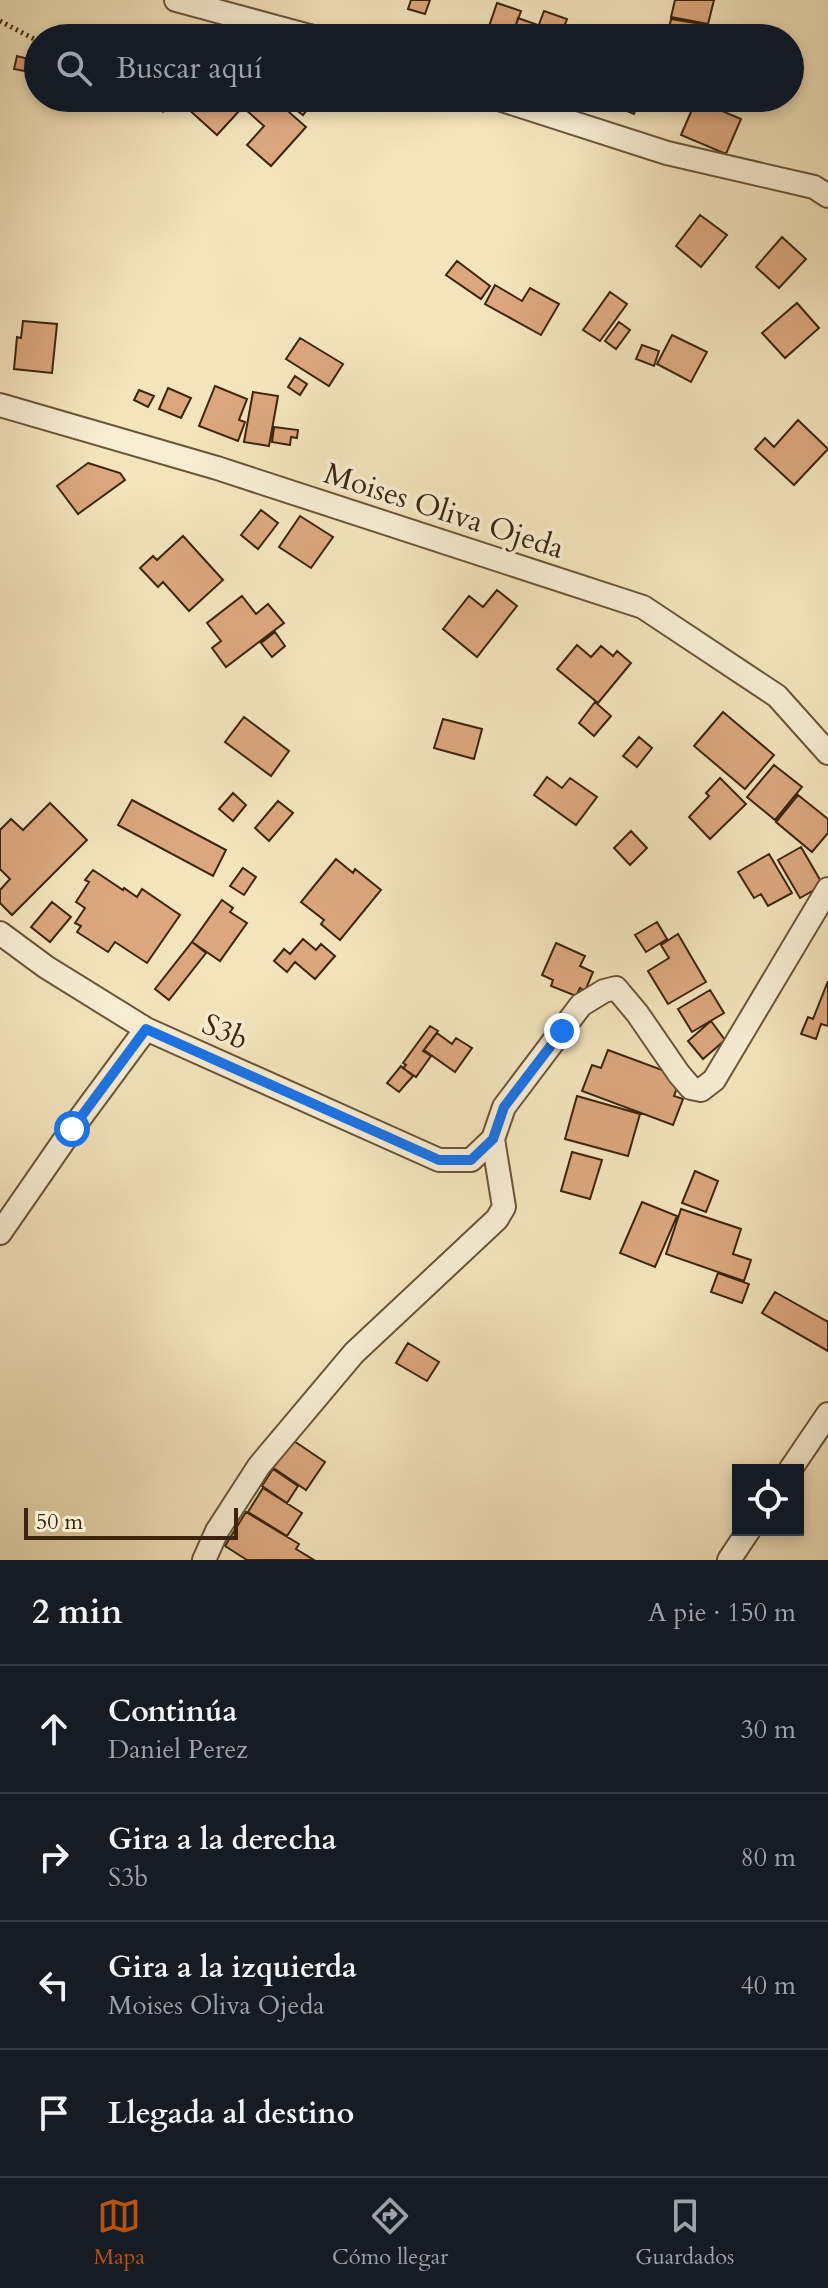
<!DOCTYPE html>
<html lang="es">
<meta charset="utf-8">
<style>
body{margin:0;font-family:Cardo,serif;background:#242831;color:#f1f3f6}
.controls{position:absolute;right:24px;bottom:24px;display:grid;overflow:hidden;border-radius:0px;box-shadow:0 4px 12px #0003}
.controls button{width:72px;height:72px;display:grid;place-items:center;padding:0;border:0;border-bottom:2px solid #363941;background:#171b24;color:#f1f3f6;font:40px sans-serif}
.scale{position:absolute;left:24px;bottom:20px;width:214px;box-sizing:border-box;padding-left:8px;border:4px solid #3d250d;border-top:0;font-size:22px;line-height:28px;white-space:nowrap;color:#3d250d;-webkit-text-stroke:6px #f7edd3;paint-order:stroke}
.stop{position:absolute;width:24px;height:24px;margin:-18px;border:6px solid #1a73e8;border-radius:50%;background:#fff}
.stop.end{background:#1a73e8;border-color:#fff;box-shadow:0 2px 8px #0008}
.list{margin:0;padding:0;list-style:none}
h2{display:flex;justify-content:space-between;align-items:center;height:104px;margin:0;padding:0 32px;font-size:34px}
h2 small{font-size:26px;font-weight:400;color:#9ea1a6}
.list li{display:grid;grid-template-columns:52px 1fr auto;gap:24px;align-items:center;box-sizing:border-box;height:128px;padding:0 32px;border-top:2px solid #363941}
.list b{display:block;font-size:30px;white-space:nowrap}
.list p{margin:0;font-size:26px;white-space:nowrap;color:#9ea1a6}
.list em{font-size:26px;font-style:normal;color:#9ea1a6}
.icon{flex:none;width:44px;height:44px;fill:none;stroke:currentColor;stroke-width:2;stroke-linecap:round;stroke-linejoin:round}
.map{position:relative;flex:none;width:828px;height:1560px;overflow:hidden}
.search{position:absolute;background:#171b24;box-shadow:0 4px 12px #0003;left:24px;right:24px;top:24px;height:88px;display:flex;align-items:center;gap:20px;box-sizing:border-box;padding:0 28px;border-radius:44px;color:#9ea1a6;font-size:30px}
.sheet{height:616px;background:#171b24}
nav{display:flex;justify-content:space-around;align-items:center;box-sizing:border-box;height:112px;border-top:2px solid #363941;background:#171b24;font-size:22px;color:#9ea1a6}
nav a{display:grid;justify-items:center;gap:4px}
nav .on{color:#b45309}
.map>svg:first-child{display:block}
.building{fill:#dca77f;stroke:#3d250d;stroke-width:2}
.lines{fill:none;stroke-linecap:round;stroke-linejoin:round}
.street-casing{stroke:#6a5539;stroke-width:26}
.path{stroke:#3d250d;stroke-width:5;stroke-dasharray:2 4;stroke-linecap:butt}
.street{stroke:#f7edd3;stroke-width:22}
.route{stroke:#1a73e8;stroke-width:10}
.labels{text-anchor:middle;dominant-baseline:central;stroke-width:7;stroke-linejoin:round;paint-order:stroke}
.street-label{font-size:30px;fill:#3d250d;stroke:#f7edd3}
</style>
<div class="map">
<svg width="828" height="1560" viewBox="0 0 828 1560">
<rect width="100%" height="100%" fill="#f3e4bc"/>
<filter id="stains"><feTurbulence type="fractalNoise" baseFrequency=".0025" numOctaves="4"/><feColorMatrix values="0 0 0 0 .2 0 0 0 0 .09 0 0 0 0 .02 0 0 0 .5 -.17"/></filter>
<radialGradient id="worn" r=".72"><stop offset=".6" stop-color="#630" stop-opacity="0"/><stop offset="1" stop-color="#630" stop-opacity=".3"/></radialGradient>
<!-- building -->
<path class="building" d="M411,0h19l-5,14 -17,-5z
M675,0h39l-6,24 -37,-7z
M497,3l24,8 -10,27h-26z
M544,11l23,8 -7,19h-26z
M518,18l20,7 -5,13h-21z
M671,19l54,9 -2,10h-56z
M17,56l15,4 -2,12 -16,-3z
M197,98h29l14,12 -23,25 -30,-27z
M254,98h19l33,29 -35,39 -24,-21 17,-19 -19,-17z
M280,98h36l-13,17z
M594,98h46l-6,16 -19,-8 -2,5 -21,-8z
M697,98h14l-3,7 33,14 -15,35 -45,-19z
M700,215l27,20 -26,32 -25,-21z
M782,237l24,22 -27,29 -23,-21z
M457,261l33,25 -9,13 -35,-24z
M495,285l27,16 8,-13 29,16 -18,31 -56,-31z
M610,292l17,12 -27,37 -17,-11z
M797,303l22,25 -34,30 -23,-25z
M23,321l34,3 -5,49 -38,-4 3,-32 4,1z
M619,322l11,8 -14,19 -11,-8z
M672,335l35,17 -16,30 -34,-18z
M300,338l43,26 -14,22 -43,-27z
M642,345l17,6 -5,15 -18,-7z
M295,376l12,8 -7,11 -12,-8z
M215,386l32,13 -8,21 6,2 -7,19 -39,-15z
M168,388l23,10 -10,20 -22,-9z
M139,390l15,6 -6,11 -14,-7z
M253,392l25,4 -9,50 -25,-4z
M798,420l30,29 -34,36 -39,-36 10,-11 9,9z
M274,427l24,3 -1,8 -6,-1 -1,8 -18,-3z
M88,463l32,10 5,7 -47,34 -21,-28z
M261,510l17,13 -20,26 -17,-14z
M300,516l33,21 -22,31 -32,-21z
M183,536l40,44 -34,31 -26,-29 -5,5 -18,-19 13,-12 4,4z
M497,590l20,16 -40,51 -34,-28 26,-33 14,11z
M242,596l14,18 12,-10 16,19 -58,44 -14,-19 9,-7 -14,-18z
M275,632l10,14 -13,11 -11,-14z
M577,645l14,12 10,-11 12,10 4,-5 14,12 -33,40 -41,-34z
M595,702l16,14 -17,20 -15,-13z
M723,712l51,43 -29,34 -51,-43z
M244,717l45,34 -18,25 -46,-34z
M443,719l39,10 -8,30 -40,-11z
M639,737l13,11 -15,19 -14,-11z
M774,765l28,22 -27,33 -28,-23z
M547,777l15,11 8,-10 27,19 -21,28 -42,-30z
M720,778l26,26 -36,35 -21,-22 20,-21 -3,-3z
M233,793l13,12 -13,16 -14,-12z
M798,795l30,24v14l-16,19 -36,-30z
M132,800l94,50 -13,26 -95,-51z
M278,801l15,12 -24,28 -14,-13z
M50,803l37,37 -75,75 -12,-12v-13l10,-11 -10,-10v-39l11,-11 12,11z
M631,831l16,17 -17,17 -16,-17z
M801,847l22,38 -23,13 -22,-38z
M769,854l23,39 -24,13 -7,-12 -7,4 -16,-26z
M336,859l17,14 2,-4 26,21 -41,50 -19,-16 3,-4 -23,-18z
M243,868l13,9 -12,18 -14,-9z
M93,870l30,20 1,-2 13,9 5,-8 38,26 -33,48 -32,-21 -7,10 -31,-20 4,-6 -6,-3 10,-15 -9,-6 13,-20 -4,-2z
M222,900l11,8 -3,4 17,11 -27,38 -28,-19z
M52,902l19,15 -21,25 -19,-15z
M657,922l10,17 -21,13 -11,-17z
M678,934l28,48 -38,22 -20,-33 21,-13 -8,-13z
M303,939l13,11 5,-6 14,12 -20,23 -20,-17 -8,10 -13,-11 10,-12 6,5z
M192,942l14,11 -37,47 -14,-11z
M556,943l29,13 -5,10 13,6 -8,19 -5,-3 -4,8 -25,-10 2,-6 -11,-5z
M828,981v45l-7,-2 -5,15 -15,-5 7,-17 5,2z
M710,990l14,23 -32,19 -14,-23z
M711,1021l14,19 -22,19 -15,-18z
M430,1026l8,5 -15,20 8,5 -15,21 -13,-9 3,-3 -3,-2z
M437,1033l15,11 4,-6 16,10 -17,24 -31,-22z
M608,1050l73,27 -7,19 9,3 -10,26 -91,-34 10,-26 9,3z
M401,1066l12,10 -14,16 -12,-9z
M577,1096l63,18 -12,42 -63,-17z
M572,1152l30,8 -12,39 -29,-8z
M695,1171l23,10 -12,31 -24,-9z
M642,1202l35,14 -22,51 -35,-14z
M681,1209l60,20 -8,25 18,6 -7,21 -78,-27z
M718,1273l31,11 -7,19 -31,-11z
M775,1292l53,30v29l-66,-38z
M408,1343l31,19 -12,19 -31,-18z
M291,1439l34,23 -19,28 -34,-23z
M273,1469l25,17 -11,17 -25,-17z
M263,1488l39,25 -15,23 -39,-24z
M246,1512l53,32 -3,5 18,11h-67l-22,-14z"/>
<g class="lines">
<defs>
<path id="street" d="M176,0l141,38
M496,98l171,55 147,34 14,9
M0,405l217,63 426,139 134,89 51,57
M0,933l46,34 100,62 293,131h32l22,-21 11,-32 77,-102 23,-14 12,-3 21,25 42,61 12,14 10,2 13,-10 114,-191
M0,1233l72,-104 74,-100
M790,1470l38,-56
M204,1560l13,-29 42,-65 95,-113 143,-134 7,-12 -11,-68
M729,1560l20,-30"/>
</defs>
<!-- street casing -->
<use href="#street" class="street-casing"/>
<!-- path -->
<path class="path" d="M0,21l38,20
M142,98l25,14"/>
<!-- street -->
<use href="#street" class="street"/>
</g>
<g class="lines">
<!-- route -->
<path class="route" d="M72,1129l74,-100 293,131h32l22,-21 11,-32 58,-76"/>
</g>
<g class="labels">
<!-- street labels -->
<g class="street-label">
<text transform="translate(444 511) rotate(18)">Moises Oliva Ojeda</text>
<text transform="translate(225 1032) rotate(24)">S3b</text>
</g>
</g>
<rect width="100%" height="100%" filter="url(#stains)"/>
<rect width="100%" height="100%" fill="url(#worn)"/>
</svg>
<div class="controls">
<button><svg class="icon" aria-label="locate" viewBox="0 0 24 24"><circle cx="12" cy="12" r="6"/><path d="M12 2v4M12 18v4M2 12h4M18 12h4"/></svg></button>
</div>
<div class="scale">50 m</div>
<div class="stop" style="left:72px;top:1129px"></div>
<div class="stop end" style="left:562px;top:1031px"></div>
<div class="search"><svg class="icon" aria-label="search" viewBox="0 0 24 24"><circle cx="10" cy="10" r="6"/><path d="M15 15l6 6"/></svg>Buscar aquí</div>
</div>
<section class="sheet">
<h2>2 min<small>A pie · 150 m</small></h2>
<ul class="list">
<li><svg class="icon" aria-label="ahead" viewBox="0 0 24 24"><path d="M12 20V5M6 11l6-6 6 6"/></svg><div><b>Continúa</b><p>Daniel Perez</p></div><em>30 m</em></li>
<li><svg class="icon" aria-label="right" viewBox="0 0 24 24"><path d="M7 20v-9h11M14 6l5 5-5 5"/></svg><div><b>Gira a la derecha</b><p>S3b</p></div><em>80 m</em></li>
<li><svg class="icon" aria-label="left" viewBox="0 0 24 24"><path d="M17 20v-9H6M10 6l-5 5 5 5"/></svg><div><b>Gira a la izquierda</b><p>Moises Oliva Ojeda</p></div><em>40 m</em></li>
<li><svg class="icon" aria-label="arrive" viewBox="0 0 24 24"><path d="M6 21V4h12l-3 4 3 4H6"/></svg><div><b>Llegada al destino</b></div></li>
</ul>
</section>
<nav>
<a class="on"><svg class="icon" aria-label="map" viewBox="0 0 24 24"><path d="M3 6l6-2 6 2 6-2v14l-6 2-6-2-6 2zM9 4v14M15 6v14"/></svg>Mapa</a>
<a><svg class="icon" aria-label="directions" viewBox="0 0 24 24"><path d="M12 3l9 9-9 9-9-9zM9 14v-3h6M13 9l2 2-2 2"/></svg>Cómo llegar</a>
<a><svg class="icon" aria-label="saved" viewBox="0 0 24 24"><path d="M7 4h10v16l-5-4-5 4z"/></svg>Guardados</a>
</nav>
